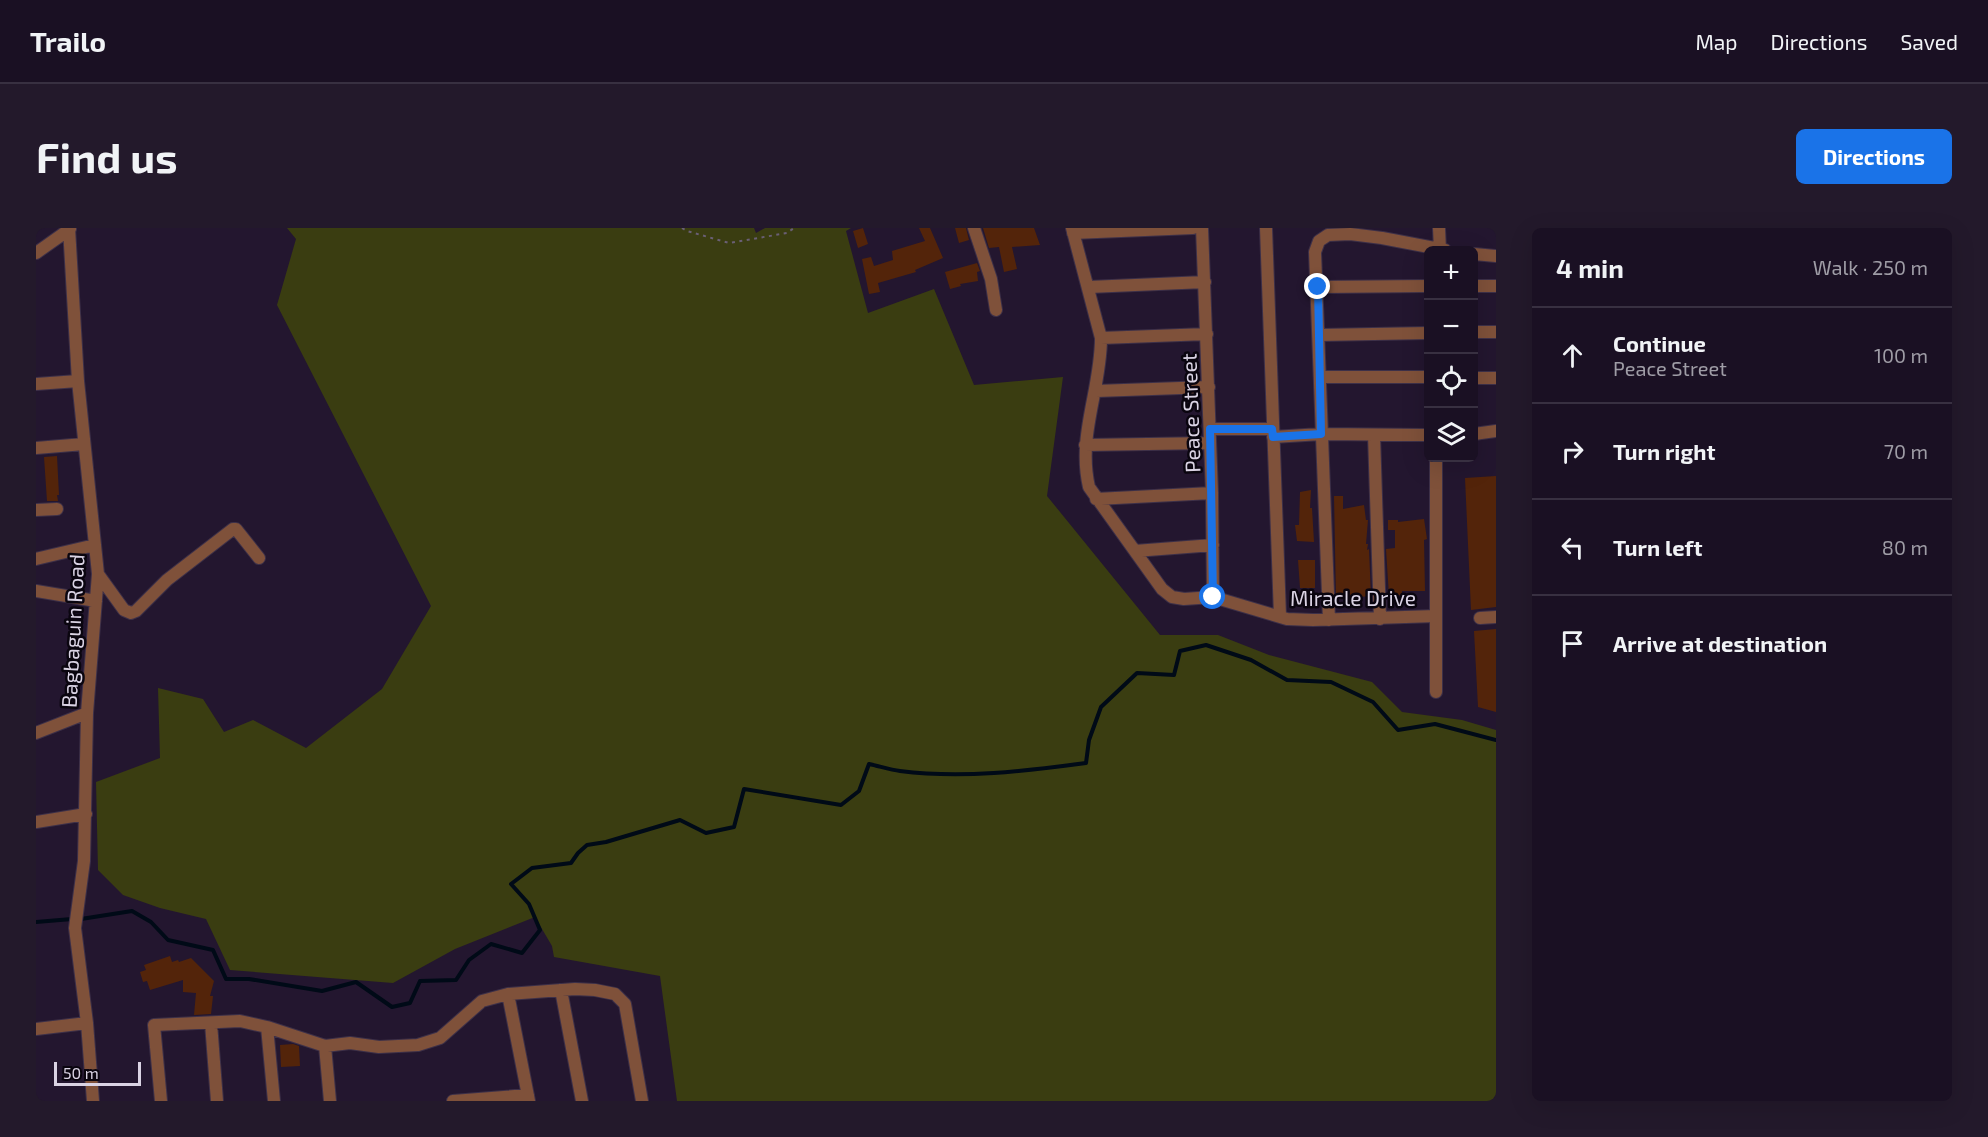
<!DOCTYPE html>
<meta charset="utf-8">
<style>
body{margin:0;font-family:"Exo 2",sans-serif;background:#23192b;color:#f1f3f6}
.controls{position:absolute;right:18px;top:18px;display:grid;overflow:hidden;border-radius:9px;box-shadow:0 6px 24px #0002}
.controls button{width:54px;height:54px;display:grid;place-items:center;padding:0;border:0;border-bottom:2px solid #383041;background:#1a1023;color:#f1f3f6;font:30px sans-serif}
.scale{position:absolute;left:18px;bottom:15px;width:87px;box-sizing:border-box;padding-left:6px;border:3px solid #dad3e4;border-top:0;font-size:16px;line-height:21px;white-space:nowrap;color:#dad3e4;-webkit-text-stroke:4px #0a050f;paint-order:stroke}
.stop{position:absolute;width:18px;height:18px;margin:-14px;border:4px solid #1a73e8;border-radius:50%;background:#fff}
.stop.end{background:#1a73e8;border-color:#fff;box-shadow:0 2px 6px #0008}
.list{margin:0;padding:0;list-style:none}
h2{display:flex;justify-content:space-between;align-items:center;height:78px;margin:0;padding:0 24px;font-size:26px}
h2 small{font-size:20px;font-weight:400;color:#9f9da6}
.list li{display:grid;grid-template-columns:39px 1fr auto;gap:18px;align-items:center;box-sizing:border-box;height:96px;padding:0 24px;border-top:2px solid #383041}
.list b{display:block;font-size:22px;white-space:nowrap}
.list p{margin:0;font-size:20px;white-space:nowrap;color:#9f9da6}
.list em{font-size:20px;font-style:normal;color:#9f9da6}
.icon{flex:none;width:33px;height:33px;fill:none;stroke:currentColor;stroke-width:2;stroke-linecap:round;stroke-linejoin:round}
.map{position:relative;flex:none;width:1460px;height:873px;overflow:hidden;border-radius:9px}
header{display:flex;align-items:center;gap:36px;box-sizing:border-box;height:84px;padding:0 30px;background:#1a1023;border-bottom:2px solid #383041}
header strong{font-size:28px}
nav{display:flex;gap:33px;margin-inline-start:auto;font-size:21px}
.intro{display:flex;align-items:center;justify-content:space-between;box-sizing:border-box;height:144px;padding:0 36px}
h1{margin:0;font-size:42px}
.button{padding:15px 27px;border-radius:9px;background:#1a73e8;color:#fff;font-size:21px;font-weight:700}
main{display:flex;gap:36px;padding:0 36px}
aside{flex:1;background:#1a1023;border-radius:9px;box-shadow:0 6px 24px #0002}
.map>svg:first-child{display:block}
.green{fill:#3a3d11}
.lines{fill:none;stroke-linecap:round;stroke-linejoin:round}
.stream{stroke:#000a17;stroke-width:4}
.building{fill:#53240a}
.minor-casing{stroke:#3d3048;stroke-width:14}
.path{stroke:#6a5f75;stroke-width:2;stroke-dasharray:3 4.5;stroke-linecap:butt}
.minor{stroke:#7f513a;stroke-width:12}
.route{stroke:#1a73e8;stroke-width:8}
.labels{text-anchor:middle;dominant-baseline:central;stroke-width:5;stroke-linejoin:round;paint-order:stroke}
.street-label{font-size:21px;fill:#dad3e4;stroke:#0a050f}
</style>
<header>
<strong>Trailo</strong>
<nav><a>Map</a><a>Directions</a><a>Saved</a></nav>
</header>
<div class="intro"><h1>Find us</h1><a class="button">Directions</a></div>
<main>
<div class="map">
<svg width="1460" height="873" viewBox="0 0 1460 873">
<rect width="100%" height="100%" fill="#23162f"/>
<!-- green -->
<path class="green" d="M251,0h467l2,5 9,-5h86l-5,3 22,82 66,-24 40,96 89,-8 -16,119 113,139h58l51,20 103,27 30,30 60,8 34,10v371h-819l-17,-125 -106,-19 -2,-11 -17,-29 -80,32 -62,34 -163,-13 -24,-51 -46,-11 -37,-13 -25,-25 -2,-88 64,-24 -2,-70 45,11 21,33 29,-12 53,28 76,-59 49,-83 -154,-301 19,-66z"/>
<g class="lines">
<!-- stream -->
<path class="stream" d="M45,691l51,-8 19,11 17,18 45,10 13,29h23l73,12 34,-9 36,25 18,-4 10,-22 36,-1 13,-20 22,-16 31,9 18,-23 -11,-26 -18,-20 21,-16 39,-5 7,-10 9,-8 19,-3 74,-22 26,13 28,-6 10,-38 97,16 18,-14 10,-27c10,2 21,6 31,7 62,8 126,0 186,-8l3,-23 12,-33 36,-34 37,2 6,-24 26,-6 45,15 36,20 44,2 42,20 25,28 37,-6 61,16
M0,694l36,-3"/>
</g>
<!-- building -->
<path class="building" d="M827,0l5,16 -10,4 -5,-17z
M883,0h11l13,30 -28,12 1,2 -38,11 2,9 -11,2 -7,-35 9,-2 3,9 19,-6 -1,-9 33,-10z
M919,0h11l3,12 -10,3z
M947,0h51l6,17 -28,2 5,22 -13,3 -5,-25 -10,1z
M941,35l3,8 -3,1 1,9 -18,3 1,2 -11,3 -5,-17z
M21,228l2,39h-2l1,6h-11l-3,-44z
M1460,248v131l-25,3 -6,-132z
M1275,262l-1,18h2l2,34 -17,-1 -2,-16h4l1,-33z
M1298,268h9v13l21,-4 2,15h2l-2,24h2l-1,6 2,-1 2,47 -35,3z
M1388,291l3,20 -3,1 1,51h-23v4l-13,1 -3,-47 9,-1v-18h-7v-10h10v2z
M1262,332h17v28h-15z
M1460,401v83l-18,-5 -4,-76z
M134,728l2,6 6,-2 1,2 12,-4 23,23 -4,15h3l-2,18 -17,1 2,-22 -13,-1v-12l-33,10 -3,-9 -4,1 -3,-10 6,-2 -2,-5z
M257,816l6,2 1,20 -19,1 -1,-22z"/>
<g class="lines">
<defs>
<path id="minor" d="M33,0l9,153 20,193 -11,139 -3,148 -9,67 12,95 6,78
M938,0l17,51 5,31
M1036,0l29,110c0,52 -24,97 -12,149l73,102 10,8 12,2 29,-2 74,22 26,1 123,-4
M1166,0l10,265 1,104
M1230,0l14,388
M1403,0l1,22
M1037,5l120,-5
M0,25l34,-24
M1438,26l22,2
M1438,58h22
M1053,59l116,-5
M1282,59l110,-1
M1438,104h22
M1283,107l109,-2
M1065,110l106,-4
M1284,149h108
M1438,150h22
M0,156l42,-3
M1060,163l113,-4
M1174,201h62
M1438,206l22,-3
M1338,207l6,184
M1237,209l48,-3 107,1
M1049,217l125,-2
M0,220l48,-4
M1400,230v234
M1060,271l116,-6
M0,282l21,-1
M1099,323l78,-6
M0,331l59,-14
M62,346l26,36 7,3 5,-2 31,-31 66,-51h3l23,29
M0,363l60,10
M1444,390l16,-1
M1293,392l-14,-368 4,-11 9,-6 22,-1 32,4 63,12
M0,505l51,-20
M0,594l50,-8
M525,762l21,111
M472,766l21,107
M175,795l6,78
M231,799l7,74
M0,801l51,-6
M289,818l5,55
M125,873l-7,-76 86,-4 27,6 58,19 25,-3 29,4 39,-2 22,-7 42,-37 26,-7 67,-5 20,1 20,4 10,10 17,97
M417,873l75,-6"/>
</defs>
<!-- minor casing -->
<use href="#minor" class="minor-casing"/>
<!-- path -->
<path class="path" d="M646,0l5,3 42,12 58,-10 7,-5"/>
<!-- minor -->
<use href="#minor" class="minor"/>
</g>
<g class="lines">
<!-- route -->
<path class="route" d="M1177,369l-3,-168h62l1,8 48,-3 -3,-147"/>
</g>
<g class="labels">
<!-- street labels -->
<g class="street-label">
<text transform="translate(1154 185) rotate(-92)">Peace Street</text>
<text x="1317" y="369">Miracle Drive</text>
<text transform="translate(36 403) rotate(-87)">Bagbaguin Road</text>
</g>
</g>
</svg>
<div class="controls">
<button>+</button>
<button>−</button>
<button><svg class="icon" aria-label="locate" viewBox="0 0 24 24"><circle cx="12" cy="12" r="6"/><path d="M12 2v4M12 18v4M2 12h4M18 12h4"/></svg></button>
<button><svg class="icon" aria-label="layers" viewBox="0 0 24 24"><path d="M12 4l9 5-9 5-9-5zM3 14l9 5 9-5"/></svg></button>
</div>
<div class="scale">50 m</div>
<div class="stop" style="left:1177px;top:369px"></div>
<div class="stop end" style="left:1282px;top:59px"></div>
</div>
<aside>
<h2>4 min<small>Walk · 250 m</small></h2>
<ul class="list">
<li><svg class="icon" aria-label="ahead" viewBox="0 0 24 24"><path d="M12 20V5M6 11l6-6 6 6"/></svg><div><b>Continue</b><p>Peace Street</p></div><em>100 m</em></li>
<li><svg class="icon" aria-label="right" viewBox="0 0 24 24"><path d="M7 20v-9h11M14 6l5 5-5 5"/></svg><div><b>Turn right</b></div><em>70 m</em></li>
<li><svg class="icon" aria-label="left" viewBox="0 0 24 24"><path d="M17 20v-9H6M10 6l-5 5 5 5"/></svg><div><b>Turn left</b></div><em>80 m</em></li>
<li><svg class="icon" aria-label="arrive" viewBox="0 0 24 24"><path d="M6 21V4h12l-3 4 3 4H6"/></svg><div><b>Arrive at destination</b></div></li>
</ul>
</aside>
</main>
